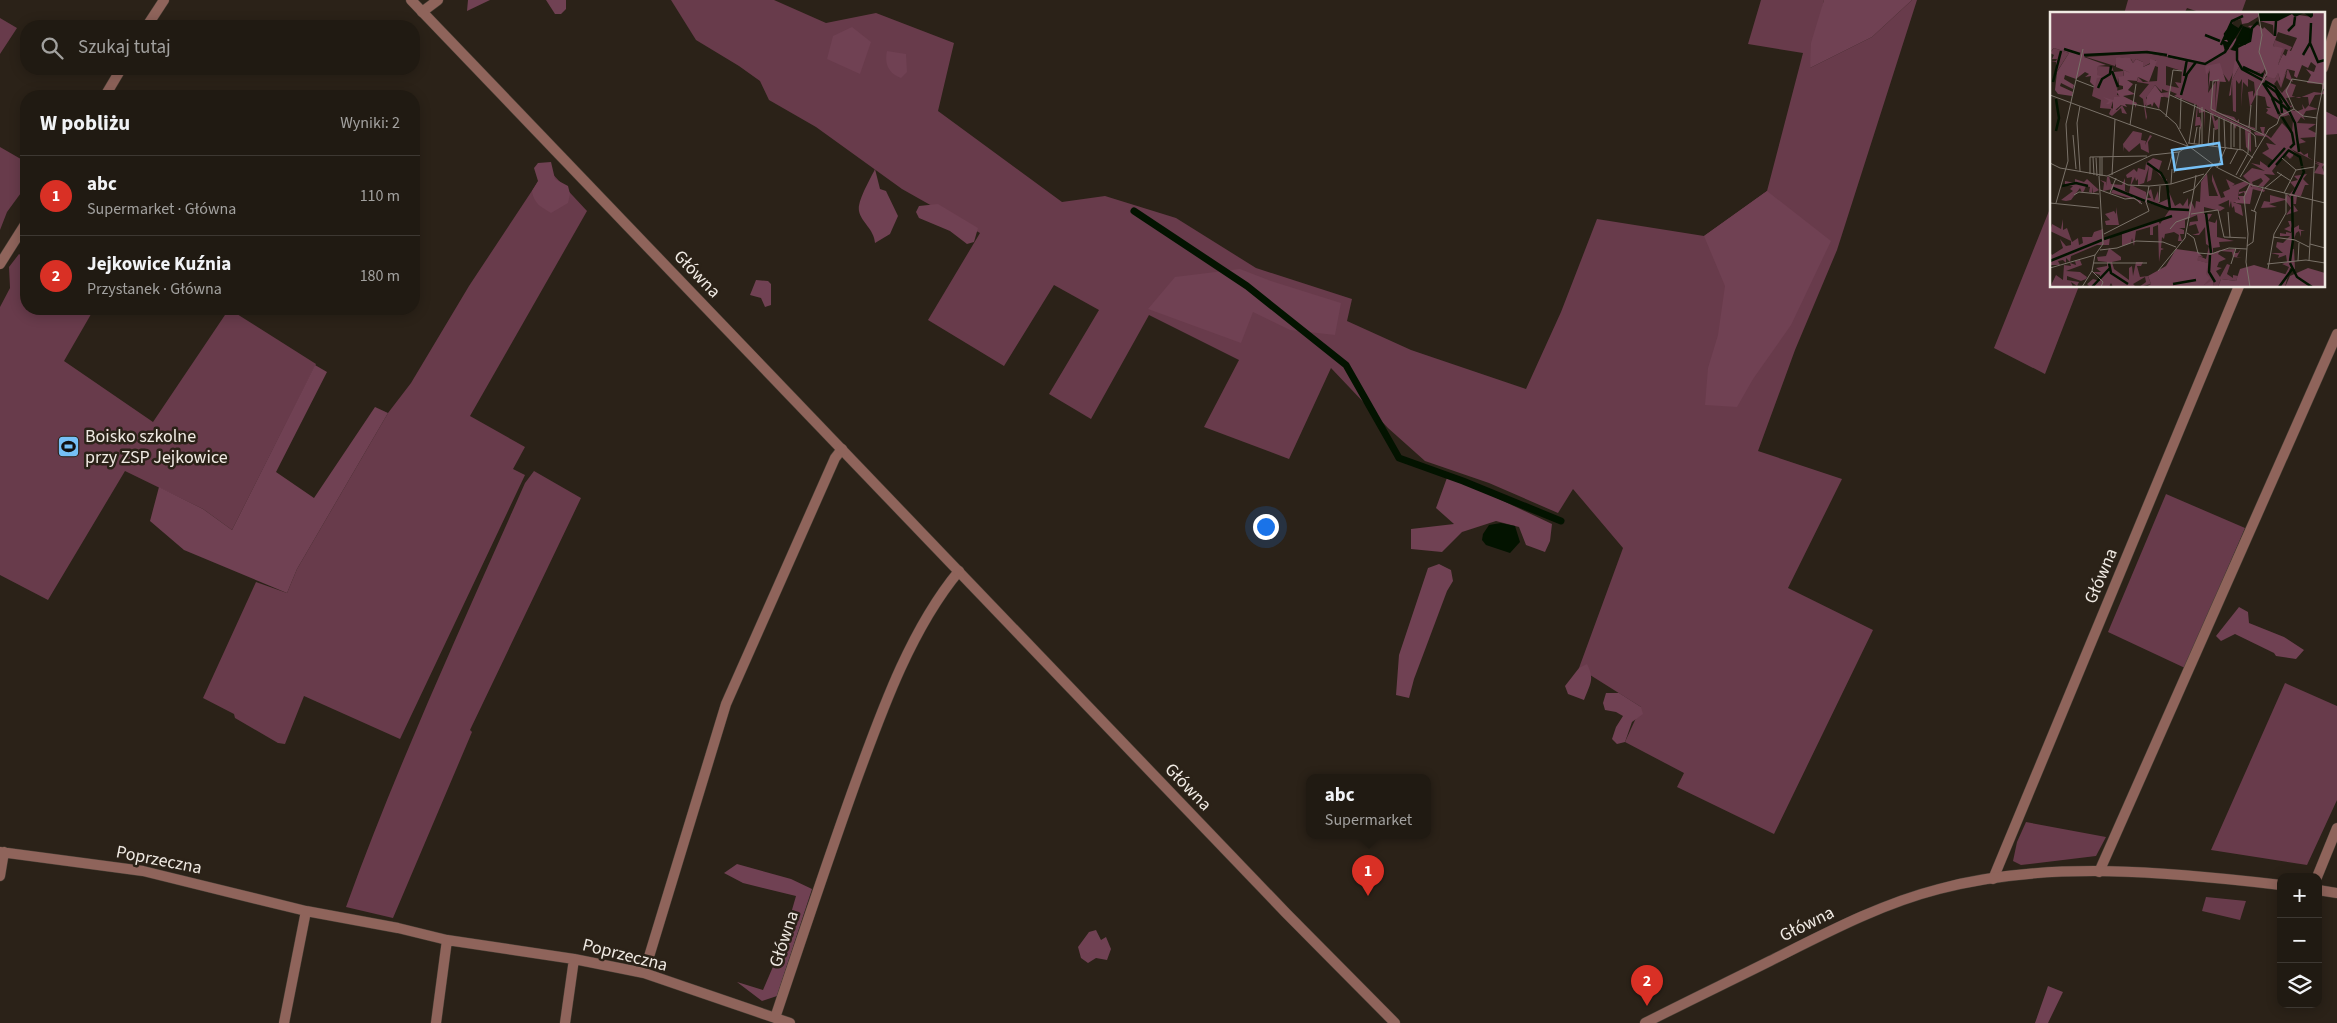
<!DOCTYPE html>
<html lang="pl">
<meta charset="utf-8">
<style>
body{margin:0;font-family:"Source Sans 3",sans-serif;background:#2d2720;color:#f1f3f6}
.controls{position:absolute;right:15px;bottom:15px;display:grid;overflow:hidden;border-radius:10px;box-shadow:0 2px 12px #0003}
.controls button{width:45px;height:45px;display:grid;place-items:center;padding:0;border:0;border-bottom:1px solid #3d3832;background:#201a12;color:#f1f3f6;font:25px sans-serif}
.you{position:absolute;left:1265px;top:526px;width:18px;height:18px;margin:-12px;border:4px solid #fff;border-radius:50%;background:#1a73e8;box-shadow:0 0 0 8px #1a73e833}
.badge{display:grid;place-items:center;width:32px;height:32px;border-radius:50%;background:#d93025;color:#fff;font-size:16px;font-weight:700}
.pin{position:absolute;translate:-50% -41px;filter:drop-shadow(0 1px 2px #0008)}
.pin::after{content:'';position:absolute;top:26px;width:18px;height:15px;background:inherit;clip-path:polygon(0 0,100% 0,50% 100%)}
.popup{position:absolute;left:1306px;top:774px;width:125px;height:65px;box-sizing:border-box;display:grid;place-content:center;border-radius:10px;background:#201a12;filter:drop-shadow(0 1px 4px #0005);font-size:16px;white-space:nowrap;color:#a2a19f}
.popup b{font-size:19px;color:#f1f3f6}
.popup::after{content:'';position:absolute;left:50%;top:100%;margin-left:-10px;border:10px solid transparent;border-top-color:#201a12}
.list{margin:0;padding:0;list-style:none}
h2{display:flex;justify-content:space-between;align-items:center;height:65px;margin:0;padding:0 20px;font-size:21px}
h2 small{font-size:16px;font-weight:400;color:#a2a19f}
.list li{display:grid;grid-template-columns:32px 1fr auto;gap:15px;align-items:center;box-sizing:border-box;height:80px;padding:0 20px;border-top:1px solid #3d3832}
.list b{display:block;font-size:19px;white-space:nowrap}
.list p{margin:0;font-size:16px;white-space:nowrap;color:#a2a19f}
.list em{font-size:16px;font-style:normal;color:#a2a19f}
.icon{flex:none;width:28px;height:28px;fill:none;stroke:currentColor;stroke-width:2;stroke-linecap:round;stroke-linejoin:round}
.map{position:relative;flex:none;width:2337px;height:1023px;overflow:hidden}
.search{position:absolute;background:#201a12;box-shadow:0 2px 12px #0003;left:20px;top:20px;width:400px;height:55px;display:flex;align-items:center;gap:12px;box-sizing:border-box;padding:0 18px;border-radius:20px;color:#a2a19f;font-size:19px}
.panel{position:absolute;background:#201a12;box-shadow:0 2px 12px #0003;left:20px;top:90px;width:400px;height:225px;border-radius:20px}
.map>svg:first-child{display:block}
.green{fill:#683b4b}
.forest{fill:#704153}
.water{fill:#031300}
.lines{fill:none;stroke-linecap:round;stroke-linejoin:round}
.stream{stroke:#031300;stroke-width:7}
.minor-casing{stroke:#473e34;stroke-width:11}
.tertiary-casing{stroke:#473e34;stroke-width:11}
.minor{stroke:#8f645b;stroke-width:10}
.tertiary{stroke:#8f645b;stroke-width:10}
.labels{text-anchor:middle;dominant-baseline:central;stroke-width:5;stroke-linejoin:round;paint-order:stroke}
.street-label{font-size:18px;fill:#f0eae3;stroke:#2b2218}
.poi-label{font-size:18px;fill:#f0eae3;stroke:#2b2218;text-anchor:start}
.inset-river{fill:none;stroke:#031300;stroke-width:2.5}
.inset-road{fill:none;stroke:#7a7269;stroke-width:1}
.view{fill:#75c0f6;fill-opacity:0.15;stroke:#75c0f6;stroke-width:2.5}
.inset-edge{fill:none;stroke:#f0eae3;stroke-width:2.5}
</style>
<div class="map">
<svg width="2337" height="1023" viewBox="0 0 2337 1023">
<rect width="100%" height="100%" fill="#2b2218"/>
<!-- green -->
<path class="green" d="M671,0h103l52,23 50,-10 78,30 -16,68 124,91 43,-6 71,22 80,50 96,31 -5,22 64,29 115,39 35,-77 36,-93 107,17 63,-45 36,-138 -55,-9 13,-44h63l-14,68 62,-31 40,-37h5l-80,250 -42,100 -37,101 84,28 -54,109 85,42 -99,204 -97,-47 7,-14 -59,-31 16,-35 -62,-39 44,-120 -50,-59 -15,24 -69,-30 -64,-22 -37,-33 -57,-60 -42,91 -85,-32 35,-67 -90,-45 -58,104 -42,-25 50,-84 -45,-25 -50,81 -76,-46 52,-87 -78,-44 -86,-62 -47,-27 -9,-19 -21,-15 -43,-26z
M2128,0h118l-5,14h-36l-18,-6 -3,6h-60z
M0,18l17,10 -17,26z
M0,147l26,15v24l-19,26 -7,18z
M547,168l40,43 -117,205 55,31 -12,22 12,6 -125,264 -96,-43 -19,48 -7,-1 -43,-25 -1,-4 -31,-16 53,-116 31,11 10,-24 91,-156 23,-30 58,-97z
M2051,206v80h28l-34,88 -51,-26z
M19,254l7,5v50h68l-30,52 89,61 76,-113 87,55 -84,166 -29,-21 -78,-38 -77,129 -48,-25v-268l10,-19 -1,-21z
M534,471l47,27 -111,232 2,2 -79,186 -47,-11c52,-144 117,-284 179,-424z
M2166,494l79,34 -60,140 -77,-36z
M2285,683l52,23v94l-30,65 -96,-15z
M2026,822l80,15 -10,19 -75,9 -8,-4 4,-19z
M2206,897l40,4 -6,19 -38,-9z"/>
<!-- forest -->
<path class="forest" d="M468,0h22l-23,11z
M546,0h20v9l-5,5h-6z
M1824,0h88l-40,37 -62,31 1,-25z
M852,27l19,15 -11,32 -33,-15 6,-23z
M887,51l19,3 1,18 -6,6c-12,-4 -17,-14 -14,-27z
M2323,110l14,7v17l-14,1z
M551,162l4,17 13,7 2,8 -2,9 -17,10c-10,-6 -17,-9 -19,-22l6,-10 -4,-13 4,-5z
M875,169l5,20 6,2 12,25 -8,18 -15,9c-1,-14 -14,-21 -16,-32 -2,-10 12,-33 16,-42z
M1767,191l64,50 -40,84 -38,54 -16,28 -32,-2 3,-37 10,-33 7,-49 -21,-50z
M938,204l40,24 -4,14 -7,2 -17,-13 -31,-13 -3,-6 3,-6z
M1240,269l31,12 70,22 -6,32 -45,-5 -37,-18 -12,31 -93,-34 27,-32z
M756,280l12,1 3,3v21l-6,2 -4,-9 -11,-3z
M315,365l12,7 -51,100 38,26 61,-91 13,6 -91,156 -10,24 -103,-43 -34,-29 9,-34 44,22 29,21z
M1448,475l104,49 -2,17 -5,11 -19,-7 -7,-18 -23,-6 -34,11 -20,20 -31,-3v-20l43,-5 -18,-16z
M1439,564l12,6 2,11 -6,10 -33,88 -5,19 -13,-3 3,-40 29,-87z
M2239,607l9,5 1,11 35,14 20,13 -8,9 -20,-3 -2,-3 -39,-19 -14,7 -5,-5z
M1587,664c8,15 3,20 -3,36l-16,-6 -3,-8 14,-18z
M1606,693h13l22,14 2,7 -11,8 -7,20 -8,2 -5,-5 4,-12 7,-11 -7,-4 -11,-2 -2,-7z
M737,864l54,15 21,10 -35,107 -15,5 -25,-19 26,8 18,-42 15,-52 -53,-13 -19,-10z
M1096,930l5,10 5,-3 5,12 -4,11 -11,-2 -8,5 -7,-5 -3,-11 11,-15z
M2048,986l15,6 -15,31h-13z"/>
<!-- water -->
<path class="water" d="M1501,523l14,3 5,16 -10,11 -24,-8 -4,-5 1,-6 6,-9z"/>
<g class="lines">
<!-- stream -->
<path class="stream" d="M1134,211l113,75 99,79 53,93 64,23 98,40"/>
<defs>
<path id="minor" d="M422,12l16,-12
M147,26l17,-26
M2323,68l14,-45
M105,96l16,-27
M0,264l26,-41
M0,852l143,19 163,40 92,17 49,12 127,19 70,14 146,50
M2099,872l238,-538
M0,876l4,-24
M2317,877l20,-49
M1993,879l246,-593
M644,973l82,-269 109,-246 7,-9
M775,1018c26,-78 52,-156 80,-234 26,-71 55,-154 104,-213
M284,1023l22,-112
M436,1023l11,-83
M565,1023l9,-64"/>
<path id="tertiary" d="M411,0l875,913 109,110
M2318,890l19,3
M1645,1023c41,-21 83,-41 125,-62 54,-27 110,-57 169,-72 108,-29 232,-17 342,-4"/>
</defs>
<!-- minor casing -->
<use href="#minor" class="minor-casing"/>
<!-- tertiary casing -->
<use href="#tertiary" class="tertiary-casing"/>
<!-- minor -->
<use href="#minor" class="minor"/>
<!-- tertiary -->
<use href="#tertiary" class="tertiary"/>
</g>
<!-- icons -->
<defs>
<symbol id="stadium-square" viewBox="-11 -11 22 22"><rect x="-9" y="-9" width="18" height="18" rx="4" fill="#75c0f6" stroke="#2b2218"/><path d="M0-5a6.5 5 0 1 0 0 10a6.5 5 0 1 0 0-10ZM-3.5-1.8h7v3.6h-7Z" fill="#111"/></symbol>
</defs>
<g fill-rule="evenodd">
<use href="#stadium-square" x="56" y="434" width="25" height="25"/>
</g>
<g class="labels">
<!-- street labels -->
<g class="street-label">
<text transform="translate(697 274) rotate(46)">Główna</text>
<text transform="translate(2101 576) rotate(-67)">Główna</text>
<text transform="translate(1188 787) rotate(46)">Główna</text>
<text transform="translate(159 860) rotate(11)">Poprzeczna</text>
<text transform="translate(1807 924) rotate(-26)">Główna</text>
<text transform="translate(784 939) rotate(-72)">Główna</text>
<text transform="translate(625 955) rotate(14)">Poprzeczna</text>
</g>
<!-- poi labels -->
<g class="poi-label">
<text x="85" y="436">Boisko szkolne<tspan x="85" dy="21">przy ZSP Jejkowice</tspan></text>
</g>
</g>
<!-- overview -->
<g transform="translate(2050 12)">
<rect width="275" height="275" fill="#2b2218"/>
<path d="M225,28l17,7 -6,10 2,-7 -3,-1 -7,16 4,-15 -9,-4zM4,36l15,5 -13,20v-11l-5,-1h5l1,-2h-5l2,-4 -4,-2zM178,37l9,2 -1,15 -7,16 -12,-17h-4l-5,9v19l8,-12 -1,30 2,-30 3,-1 -4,32 18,5 3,4 2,-2v4l16,5v2l-45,-20 41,20v22l-5,-5 -1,-18 -8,-4 -2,4 -2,-6 -2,3v-4l-18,-8 2,7 3,-2v10l-3,1 -4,-17 -6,-4 -1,20v-17l-5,1 -1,-8 -1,12h3l2,8 -2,5v-5l-5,1 2,-21 -23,-9 3,-2 -7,-3 -1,7 -8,-2v-3l8,-1 -7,-3v3l-7,-7 -9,13 2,3 -3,5 2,11 -1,3 -3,-21 -4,-3 10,-12 -12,-2 1,-5 5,5 14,-1 1,-14 -6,-2 4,-5 -13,7v-5l-7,-3 -3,4 -2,-4 -12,-2 -4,9 -29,-9 60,-4 58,11zM116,54l16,5 -1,12 -6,-1 4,6 -13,-3zM190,53l14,7 5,-1 2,4 3,-2 3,2 -5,5 7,-5 6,4 3,-7 2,9 8,-12 5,13 -7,-4 1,-8 -6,18 -4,-8 -3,4 8,9 8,-10 6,2 -4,11 7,2 15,-6 8,1 3,-4v5l-10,1 -6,11 9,3 -12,2 -3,5 2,4 -4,-3 -4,6 19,1 -8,5 8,4 -1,4 -15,1 6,4 -8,2v5l6,6 4,-2v4l6,4 11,3 -3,3 3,8 -11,-2 5,-8 -5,-2 6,1 -29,-15 7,6 -4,-1 -3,5 1,-3 -2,3 -5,-5 -13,17 3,4 -11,-1 6,5 -7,8 -5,-1 5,-5 -2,-3 -9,4 1,3 12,5 -1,2 -12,-3v-3l-3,2 1,-5 -7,-7 9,-8 13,3 -14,-8 9,2v-4l7,5 5,-3 2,-2 -12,-8 7,-4 -3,-6 10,2 -9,-8 -12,-2 -1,-3 8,1 -2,-6h5l-1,6 7,5 11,-15 10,10 1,-13 -4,-5 -7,2 -4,-9 1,12 -13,-7 2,-3 -2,-2h5l-4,-2 -2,-9 -9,-2 -6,12 -2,-15 5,-1v6l2,-5 -1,-10 -6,-3v8l-5,-5 -2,25 1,-28 -3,5 -3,-4v32l-3,-1 -1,-31zM243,85h15l1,8 -4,4 -3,-5 1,5 -5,2 -9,-1 -8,-8 9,7 3,-4 -3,1 -4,-8zM48,54l14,1 2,5 9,-1 1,6h-6l-1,18 6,1 1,4 -10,-2 -3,10 6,2 5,-5 5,9 -5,-1 -1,-5 -9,8 -3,-2 2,-5 -11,-1 1,-8 -9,-4zM83,119l9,2 -1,7 5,1 -1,4 5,-10 2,1 -4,6 1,11 -8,-4 -1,-6 -11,9 -5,-5v5l-1,-8zM103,146l9,3 -3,9 6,10 2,-1v5l-14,-17 -2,13 -4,2 2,-16 -5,17 -6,2v-6l-2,2 -1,-4 -4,8 15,7 1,6h4l-3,-6 3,-3 3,12 4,-10 1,12 9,-4 1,-7 6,14 5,-3 3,3 5,-8v9l3,-6 4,8 1,-8 4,1 1,-20 6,-9 2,23h9l-6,-15v-7l9,24 4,-1 -2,-5 7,-3 -4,-10 9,5 -3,2 13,-5 4,3 -10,6 -1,9 7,3h-12l8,3 2,11 -8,-4 -1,-6 -2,2 -1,-7 -2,7v-8l-11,5 7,3 -5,3 -16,-4v7h8l-4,7 7,2 2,-4v18l17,4 -15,1 1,5 -7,1v5l7,-3 15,-1 -1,4h4l3,-4 -4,8 5,1 -9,-1 -1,-5 -12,-1 -2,3 8,5 -7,3 -2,5 5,1 -6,3 4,6 7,-13 3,1 -3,9 6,4v-3l5,1 -2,5 -15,-2 -3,8h-4l-1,-6 -9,5 3,-23 -11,-3 3,-4 7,3 3,-13 -3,-2 -1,-17 -6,8h-7l7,-2 -3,-9 -7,2 1,-4 8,-1 -1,-6 -12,5v8h-6l5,2v4h-4l2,7h-4l1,-6 -5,-3 -9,2 -1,5 -2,-2 -1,11 3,1 -3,1 -2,12 -1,-37 -5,2v8h-3v-8l-14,4 -2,15 -2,-8 -1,5 -9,3v-13l36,-12 2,3 10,-15 -29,-8 -1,3 -3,-4 -26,-7 2,-4 -10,2 1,-8 -4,-3 6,2v4l1,-9 2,-1 2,8 11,1 3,-7v13l4,2 3,-16 -5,1 -1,-3 8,-6 3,3 1,-4 7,2 1,-7zM257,162l-4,5 6,6h-4l-4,11h-4l-1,8h-3l5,7 -12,4 5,-7 -6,-8 -16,4 8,3 -16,1 3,-7 6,1v-7l15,4 2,-5 4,5 -2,-4 6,-7 -5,-6 8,-2 -4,-4zM25,167l9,3 3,-3 12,11 -6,3v-6l-1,6 -3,-1 1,-5 -4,-1 -2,5 -2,2 -2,-5 -9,12 -5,1 -5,-1 12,-9 -3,-2 3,-3h-8v-5l10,2zM66,195l3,18h-13l-1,-4 5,-1 -5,-6 9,-3 2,3zM13,207v11l4,-2 5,14 6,-4 1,7 4,-2 -1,-6h10l2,-5 9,-3 1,11 6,-3 -1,8h-12l-26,11 -1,6 -4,-4v5l-3,-3 -5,1 2,4h-10v-13l2,3 11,-7 -3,-9 6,7 5,-1v-4l-21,-10 2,-7 9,5zM238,209h3l3,7 5,-3v4l6,2h-4v6l-2,-6 -3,2 -5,16h3l1,20 -5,-1 -5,19h-6l10,-20 -7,-3 5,-2 -1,-7 -8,3 1,-3 -8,-2h12l-7,-6 1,-5 6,1 7,-7h-10v-3l6,1v-2l5,1 2,-2 -2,-5v6l-7,-3 6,-3zM59,236l12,9v3l-9,2 2,7 15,11v-12l3,-2 1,10 3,-14h7l-2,4h-4l3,11 8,-1 3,8 -12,3 7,-5 -1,-5 -12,7 3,3h-23l-2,-4 -2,4h-19l-3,-3 6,-5 7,2v-6l-8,-3h9l-5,-4 11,-2v-4l-9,-1 -1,-4 9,-1zM30,248l2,5 -16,6 14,1 7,5 -1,2 -5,2 -14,-5v4l12,2 -2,4 -6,-4 2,5h-23l6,-12 7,5 1,-15 7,1 -1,-3 6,2 -1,-4z" fill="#683b4b" fill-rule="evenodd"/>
<path d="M0,0l203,1 6,-1 -1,5 -10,6 -6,1 -1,-5 -7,2 -9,14 5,8 6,-5 1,4 -8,8v-6l-7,-4 3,12 -20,12 -59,-12 -59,3 -3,2 22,8 -8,1 -1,9 6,2 -6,1 -2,9 -5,-5 1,-6 -6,1 4,-3 -4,-2 -9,7 -11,-4 -1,4 10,6 -1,4 -12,-6 -1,3 13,6 -1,4 -14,-2 -3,-4 2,-18 12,-19 -15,-5 -4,4zM263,0h12v77h-3v-5l-15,-1 4,-8 -5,-6 8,3 2,-6 -5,-4 -3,6 -6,-3 -5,13 -3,-2 1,-5 -8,-2 -6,14 -3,-10 -3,6 -9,-3 -1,-7 -4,6 -2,-4 -5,1 -14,-7 -8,15 -1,15 -2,1 8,-49 14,-8 1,-10 -4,-3 10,-1 5,4 1,-2 10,9 -1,-11 -13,-4 32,-7 20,3zM228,20l19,6 -6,13 -3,-1 -2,6 -3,-2 -5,11 5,-17 -10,-2zM69,45l11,1 3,5 3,-4 7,3v5l7,-3v-5l7,2 -8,21 -11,-5 -1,4 -10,-1 6,4 -5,6 7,4 -12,2 14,7 -2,5v-3l-10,-1 2,3 -6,-2 -8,7v-11l-4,3h-3l3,-3 -6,-4 10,3 1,-3h6l-4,-6 7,-2v-3l-4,-1 -1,-8 6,-1 -1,-6 8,3 -15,-6v-9zM170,51l6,19 -16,-1 -2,12 2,-25 -4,7 -1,-9zM105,73l9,12h-3l-2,12 -5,-7 -2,5 -1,-3 -5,2 1,-10zM199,173l4,3 -3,16 -14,-1 -2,-2 6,-1 -2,-4h7l-1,-4 -5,2v-2l7,-1zM126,237l22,3 5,5 -4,-1 -2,4 11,3 -2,11 4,4 -6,7 9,-5 1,7h-68l5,-3 -3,-8 18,-10zM204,253l34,10 -9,12h-61l3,-8 15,2 4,-12zM258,256l17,5v14h-40l5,-11z" fill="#704153" fill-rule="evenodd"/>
<path d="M209,0h54v4l-2,2 -7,-5 -9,4 -3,-3 -14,7h-18zM182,12l8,5 -15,21 -3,-10 6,2 -3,-7zM193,14l8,3v10l-6,6 -6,-1 -3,7 -5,-1z" fill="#031300"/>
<path class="inset-river" d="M208,10l-6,6 -2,13 -13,6v13l5,9 20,11M238,19l6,-6 1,-8M155,23l15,6M225,24l1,-15M176,28l-1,-6 7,-10M260,31l8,19 7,-2M171,33l11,-24 11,-5M14,37l16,5M34,43l63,-3 20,3M253,43l7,-12 1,-20M118,44l37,8 20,-12 17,-27M193,55l19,9 1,-3M62,59l6,16M134,64l3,-17M215,69l10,6 15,22M3,70l8,-31M213,71l9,14 9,7 1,9M214,71l12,9 6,11M48,76l4,-9 8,-5 1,-8M131,83l6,-21 9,-12M222,86l7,16M6,87l3,19 -3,13M231,92l8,7 6,12 4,29M232,105l10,16 2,11 -4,4M238,138l12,7 2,9M97,151l14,10 6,11 3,25 19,1M226,153l13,-15M218,155l17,-19M12,174l14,-3 12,3M63,176l32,13M243,182l11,-22 -2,-5M242,184l1,43M97,189l22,8M156,201l5,40M54,227l68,-23M160,243l-1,17 6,10M0,249l52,-21M240,249l3,-21M59,251l2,10 17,11M240,251l7,14 15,10M123,272l23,-4M42,275l18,-19M229,275l14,-19"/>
<path class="inset-road" d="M26,68l18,7M169,68l-6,1 -2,28 53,26M0,83l140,52 28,21 34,17 73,18M120,83l79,36 6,5 1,11M83,92l27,6 16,14 12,22M244,97l-8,-18 6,-12 31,5M244,97l9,7 14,2M116,105l7,-47 9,1M169,105v30M174,107l1,28M80,113l6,-41M199,115l2,-22M130,117l1,-31M206,118l1,-39 10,-18 -8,-21 3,-17 -4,-23M23,123l3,34M138,131l55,7 10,8M139,131l6,-39M144,132l3,-17M149,133l1,-18M152,133v-38M158,134l3,-33M163,134l1,-18M184,135v-23M181,136v-26M190,137v-22M43,145l1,18M50,145v19M52,145v19M46,146l1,18M232,146l14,12M0,151l10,5 47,8 45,-21 27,-3 9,-6M180,152l8,-15M167,156l9,-21M118,158l5,-18M30,159l-3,-48 3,-17M227,160l14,9M124,161l5,-21M40,162v-17l57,-1M62,163l3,-56M186,163l12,-22 1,-20M59,164l19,9 21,1 22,-2 33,-10M190,165l29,-48 8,-5 3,-8 14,-7M121,172l1,-15M200,172l-6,13 4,37 -2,28 4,25M215,176l17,-14M50,178l25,9 9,-1 8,6M60,181l6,-15M133,181l11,-4 2,-14M234,181l12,-23 18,-3M24,183l5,-3 20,2M109,190l1,-16M0,191l49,5M6,191l12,-42 -2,-37 17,-75M204,199l9,-23M178,200l2,25M141,202l27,-4 6,27 22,1M120,217l6,-7 14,-5M137,221l7,5 4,15 13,1 18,-6 18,1M54,222l45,-23 -3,-9 3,-16M223,225l22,3 14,7M260,232l15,4M197,234l6,-4 3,-30 -5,-2M50,238l17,-2 19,-7 27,1 13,5M248,249l1,-18M259,249l8,-145 8,-39M44,251h53M181,252l5,-16M217,252l39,-4 19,3M0,256l45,-13M218,257l6,-35 12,-21v-20M42,259l11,11 -2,5M108,259l27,-33 9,-49 19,-24M32,275l10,-16 3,-16 8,-11 -4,-68"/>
<path class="view" d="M169,131l3,21 -47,6 -3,-20z"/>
<rect width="275" height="275" class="inset-edge"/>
</g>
</svg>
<div class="controls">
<button>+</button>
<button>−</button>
<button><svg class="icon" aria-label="layers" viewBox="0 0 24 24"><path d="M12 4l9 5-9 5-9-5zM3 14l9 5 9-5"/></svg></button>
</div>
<div class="you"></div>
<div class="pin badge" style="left:1368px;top:896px">1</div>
<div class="popup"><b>abc</b>Supermarket</div>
<div class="pin badge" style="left:1647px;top:1006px">2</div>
<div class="search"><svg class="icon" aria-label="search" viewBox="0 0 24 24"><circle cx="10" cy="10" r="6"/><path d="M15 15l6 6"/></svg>Szukaj tutaj</div>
<section class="panel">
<h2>W pobliżu<small>Wyniki: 2</small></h2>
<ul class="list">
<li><span class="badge">1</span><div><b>abc</b><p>Supermarket · Główna</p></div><em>110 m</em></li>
<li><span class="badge">2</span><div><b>Jejkowice Kuźnia</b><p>Przystanek · Główna</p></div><em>180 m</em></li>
</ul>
</section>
</div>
